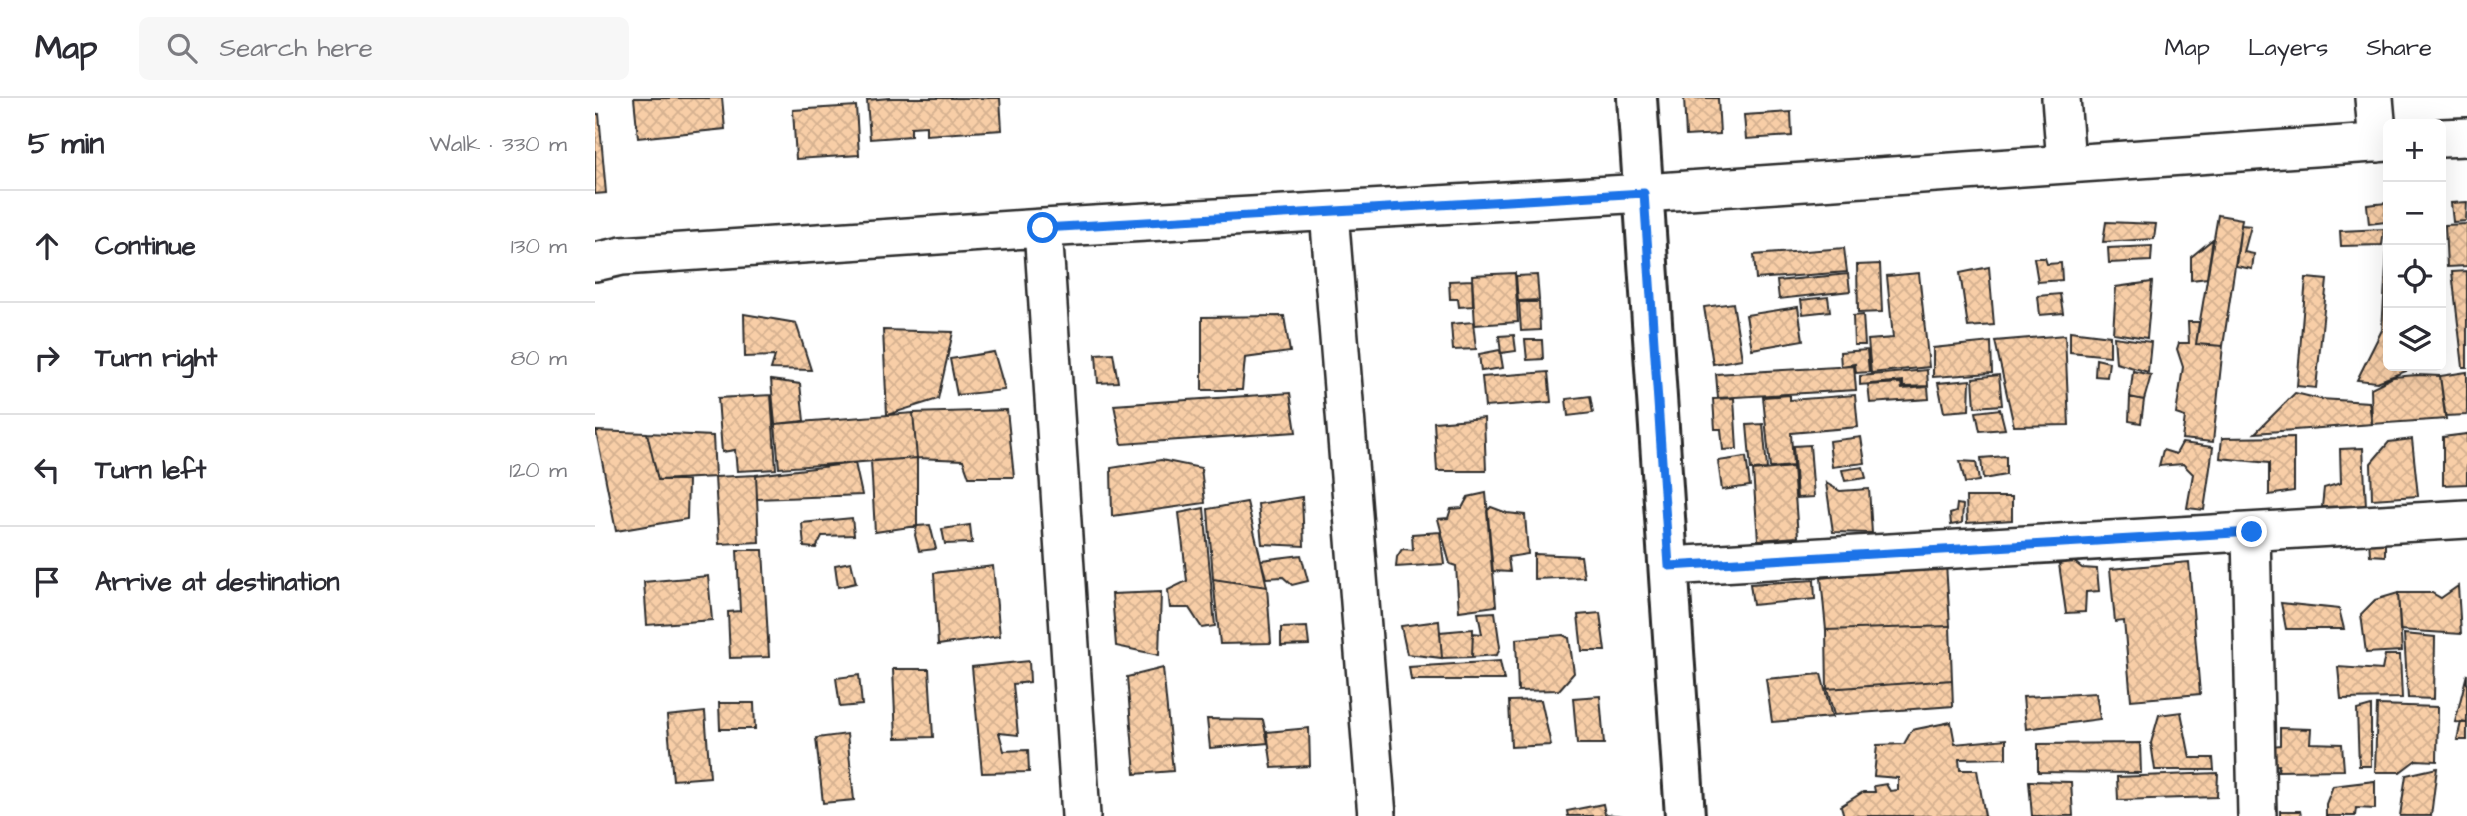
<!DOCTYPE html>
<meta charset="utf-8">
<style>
body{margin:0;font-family:"Architects Daughter",sans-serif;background:#f7f7f7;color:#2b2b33}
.controls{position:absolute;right:21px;top:21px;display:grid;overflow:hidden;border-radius:10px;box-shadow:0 7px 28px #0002}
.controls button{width:63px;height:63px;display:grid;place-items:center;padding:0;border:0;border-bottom:2px solid #e1e1e2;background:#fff;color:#2b2b33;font:35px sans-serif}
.stop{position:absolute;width:21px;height:21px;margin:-16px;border:5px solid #1a73e8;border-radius:50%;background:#fff}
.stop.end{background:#1a73e8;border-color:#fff;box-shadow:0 2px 7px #0008}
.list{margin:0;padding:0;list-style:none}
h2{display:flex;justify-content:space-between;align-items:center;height:91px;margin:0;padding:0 28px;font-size:30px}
h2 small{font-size:23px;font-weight:400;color:#7c7c81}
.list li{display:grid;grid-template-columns:46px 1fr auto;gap:21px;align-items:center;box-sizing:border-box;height:112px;padding:0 28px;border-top:2px solid #e1e1e2}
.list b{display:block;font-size:26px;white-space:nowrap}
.list em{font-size:23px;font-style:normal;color:#7c7c81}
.icon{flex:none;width:38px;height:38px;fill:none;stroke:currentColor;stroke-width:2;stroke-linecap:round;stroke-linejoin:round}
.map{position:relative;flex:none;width:1872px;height:718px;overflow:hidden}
header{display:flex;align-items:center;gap:42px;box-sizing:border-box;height:98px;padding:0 35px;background:#fff;border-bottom:2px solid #e1e1e2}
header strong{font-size:33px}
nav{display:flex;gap:38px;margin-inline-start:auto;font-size:24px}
.search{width:490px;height:63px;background:#f7f7f7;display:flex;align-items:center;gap:18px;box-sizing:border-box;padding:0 24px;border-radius:10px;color:#7c7c81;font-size:26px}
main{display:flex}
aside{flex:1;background:#fff}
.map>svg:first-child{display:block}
.building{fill:url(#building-cross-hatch);stroke:#2b2b2b;stroke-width:2}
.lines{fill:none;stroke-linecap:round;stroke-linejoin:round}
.minor-casing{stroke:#2b2b2b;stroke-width:42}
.tertiary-casing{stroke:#2b2b2b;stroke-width:44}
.minor{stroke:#fff;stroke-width:37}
.tertiary{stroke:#fff;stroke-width:38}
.route{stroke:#1a73e8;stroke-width:9}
</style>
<header>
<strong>Map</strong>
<div class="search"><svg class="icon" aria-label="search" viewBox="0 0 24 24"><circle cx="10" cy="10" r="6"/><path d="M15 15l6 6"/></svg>Search here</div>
<nav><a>Map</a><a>Layers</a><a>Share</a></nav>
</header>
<main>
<aside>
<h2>5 min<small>Walk · 330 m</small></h2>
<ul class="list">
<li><svg class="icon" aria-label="ahead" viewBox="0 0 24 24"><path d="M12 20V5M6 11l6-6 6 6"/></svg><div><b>Continue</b></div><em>130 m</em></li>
<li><svg class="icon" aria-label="right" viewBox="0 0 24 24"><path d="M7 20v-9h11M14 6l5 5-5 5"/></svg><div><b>Turn right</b></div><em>80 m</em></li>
<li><svg class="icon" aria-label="left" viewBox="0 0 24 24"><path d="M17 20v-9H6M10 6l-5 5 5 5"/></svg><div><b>Turn left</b></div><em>120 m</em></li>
<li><svg class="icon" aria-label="arrive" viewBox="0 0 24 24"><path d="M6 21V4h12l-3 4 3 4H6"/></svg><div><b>Arrive at destination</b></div></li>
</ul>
</aside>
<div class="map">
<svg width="1872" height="718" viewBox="0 0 1872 718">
<defs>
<pattern id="building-cross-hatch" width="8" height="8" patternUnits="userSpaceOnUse" patternTransform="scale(1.75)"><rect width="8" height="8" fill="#f8cea7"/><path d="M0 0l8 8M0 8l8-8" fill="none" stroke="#d5b190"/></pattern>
</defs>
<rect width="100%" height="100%" fill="#fff"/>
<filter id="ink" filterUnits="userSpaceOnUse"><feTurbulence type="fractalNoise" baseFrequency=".0143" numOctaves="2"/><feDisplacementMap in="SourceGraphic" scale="14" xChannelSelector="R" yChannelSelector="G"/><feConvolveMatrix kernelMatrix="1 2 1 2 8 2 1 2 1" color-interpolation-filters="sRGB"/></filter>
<g filter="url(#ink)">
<!-- building -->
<path class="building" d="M39,0h88l3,31 -87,9z
M295,0h110l2,32 -76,5v-9l-15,1v9l-41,3 -3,-39z
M1089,0h34l2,36 -34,2z
M261,8l3,49 -63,4 -3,-49z
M1196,14l1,24 -46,3 -2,-24z
M0,16h4l7,79 -11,1z
M1872,104l-1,19 -13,1 -2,-19z
M1791,105l-1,19 -16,2 -2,-19z
M1623,117l24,4 -19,127 -27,-2z
M1511,124l50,2 -2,15 -51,3z
M1872,126v42l-20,1 -2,-42z
M1646,127l10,1 -7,26 10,2 -2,15 -16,-3z
M1789,131l-2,16 -41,1 -1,-15z
M1793,137v131h26v2l-37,14 -20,-2 25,-50z
M1618,141l-6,39 -16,2v-23z
M1557,148l-1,15 -42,2 -1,-15z
M1249,150l3,24 -91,7 -2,-24z
M1439,160h11l2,6 14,-1 1,17 -24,2z
M1285,166l2,48 -24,1 -1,-48z
M1394,169l5,58 -26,2 -8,-54z
M1872,173v96h-4l-11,-95z
M920,175l3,49 -43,3 -3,-50z
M1324,175l10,94 -58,6 -3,-33 25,-2 -6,-62z
M1253,176l2,17 -71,8 -2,-18z
M942,177l2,25 -21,1 -2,-25z
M1711,180l21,2 -11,108 -19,-2z
M877,182l1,26 -14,1 -1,-8h-8l-1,-18z
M1557,184l-5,56 -34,-5 3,-46z
M1465,196l3,19 -23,2 -2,-19z
M1233,199l2,14 -27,3 -2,-14z
M924,204h20l1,28 -19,1z
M1138,205l9,56 -29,5 -9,-57z
M1203,209l5,33 -51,9 -6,-34z
M149,216l52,9 15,47 -40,-1 4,-13 -30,1z
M1268,217l2,30h-11l-1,-29z
M689,218l6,36 -45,6 -3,32h-40v-73z
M878,224l3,27 -23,1 -2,-26z
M1593,224h11l-3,22 27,2 -10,96 -31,-3 3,-22 -9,-3 7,-47 -6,-18 2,-6h10z
M288,232l70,2 -15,67 -51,16z
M1475,233l40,5v20l-40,-4z
M919,237l2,16 -15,2 -2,-17z
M1470,237l4,90 -55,1 -19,-85z
M1519,239l37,5 -3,30 -32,-9z
M930,242h17l1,19 -16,1z
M1396,244l1,31 -59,4v-29z
M905,252l3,18 -22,3 -2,-17z
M1272,252l2,22 -13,1 -1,-9 -14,2 -1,-14z
M399,254l11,38 -48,5 -7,-36z
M518,255l5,29 -20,1 -2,-29z
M1501,261l13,3 -2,15 -12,-1z
M1259,268l2,24 -138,8 -2,-24z
M1332,272l1,16 -25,1v-6l-43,4v-9z
M1538,273l18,4 -7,25 -14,-3z
M953,274l3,30 -66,5 -3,-30z
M1872,274v43l-22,1 -5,-40z
M1404,277l3,30 -27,2 -2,-29z
M1822,277l23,1 6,43 -74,5 -1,-36 22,-11z
M176,282l29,4 4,37 -29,3z
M1375,282l-1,30 -25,2 -6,-29z
M1306,285l1,6 26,-2 1,12 -59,4 -2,-18z
M695,295l6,39 -174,12 -8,-39z
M1700,295l25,6 49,3 3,22 -117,9z
M176,297l5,74 -39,2 -2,-21 -13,2 -4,-54z
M1195,297v5l65,-5 3,32 -67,6 2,33 -23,2 -7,-71z
M995,298l3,17 -25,3 -2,-17z
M1535,299l14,3 -3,23 -12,-2z
M1139,300l3,51 -14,1 -2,-21h-6l-2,-30z
M1405,311l5,20 -25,2 -4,-19z
M412,312l7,67h-45l-6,-17 -46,-2 -4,-45z
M318,315l4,45 -138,10 -4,-44z
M889,320l2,53h-49l-3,-49z
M1168,326l4,45 -16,1 -4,-45z
M1,333l51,2 11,47h30l-1,39 -71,12z
M52,335l66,3 2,41 -57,3z
M1872,336v50l-24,1v-48z
M1266,339l4,26 -33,4 -3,-26z
M1699,339v54l-25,4v-32l-49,-5 2,-20z
M1817,341l6,57 -46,3 -1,-36 18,-21z
M1587,345l31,4 -9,63 -17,-2 6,-34 -10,-10 -24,2 4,-16 13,4z
M1215,347l4,52 -17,1 -4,-52z
M1768,350l3,58 -44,1 2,-19 17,-5 -1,-34z
M1411,358v19l-23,4 -2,-21z
M1151,359l4,29 -28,4 -4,-29z
M322,360v68l-42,6 -4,-71z
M566,362l40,8 4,35 -93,13 -1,-48z
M1365,363l16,1 3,19 -14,2z
M260,365l7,32 -105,4 -1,-24z
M1198,369l5,70 -40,3 -5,-69z
M1268,369l3,11 -21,3 -3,-11z
M161,377l3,67 -40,2 -4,-67z
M1231,385l14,8 29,-2 3,44 -39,-1z
M891,395l10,113 -37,5 -3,-45 -6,-2 -12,-45 10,-1 3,-9 11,-1 6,-11z
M707,399l2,49 -42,-2 -4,-40z
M1371,399h46v23l-45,3z
M652,404l14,58 6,27 -54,-8 -5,-70z
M1362,406l6,1 -1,18 -11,2 -1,-11 6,-2z
M896,409l16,6 18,2 3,39 -20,3 2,15 -18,-1 -5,-60z
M609,410l11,118 -13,2 -13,-20h-19l-2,-18 19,-9 -8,-68z
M257,420l2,17 -32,1 -6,12 -12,-1 -2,-24z
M335,427l6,24 -17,2 -4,-16 2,-9z
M375,427l2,18 -27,1 -3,-15z
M845,434l4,32 -48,3 1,-10 5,-8 11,1 -1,-16z
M1774,440h16v18l-15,-1z
M142,452h26l6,107 -39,1 -2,-46 12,-1z
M939,456l47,2 3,21 -50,2z
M706,457l7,26 -16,4 -9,-8 -17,1 -5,-18z
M1478,463l9,7 15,1 2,22 -13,1 -1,20 -19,1 -7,-49z
M256,464l5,21 -18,4 -3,-22z
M1594,464l11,132 -69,6 -7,-79 -9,1 -5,-53z
M1351,466l4,62 -124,4 -5,-52z
M398,468l7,70 -62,9 -4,-72z
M113,478l4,44 -65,5 -3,-43z
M618,481l54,8 4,56 -51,1z
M1219,482l1,19 -62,6 -3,-21z
M1863,488l3,48 -61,-4 -2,-37h34l9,5z
M566,494l-2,63 -43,-9 -4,-52z
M1803,495l4,58 -36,2 -5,-39 14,-14z
M1686,505l58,6 5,20h-58z
M900,514l5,35 -3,8 -25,2 1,-24 9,1 -4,-21z
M1005,515l5,38h-23l-4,-36z
M844,523l3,37 -35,-4 -6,-28z
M1355,528l2,54 -125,9 -1,-59z
M712,529l2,18 -28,1v-18z
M878,531l-1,28 -30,1 -2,-26z
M1809,536l31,3 -1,62 -26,-1z
M968,537l6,3 5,35 -15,17 -41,1 -2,-52z
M1790,557h15l2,43 -61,1 -3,-32 44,3z
M434,563l1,21 -17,2 5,51 -19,-2 5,18 24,-1 1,22 -47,1 -10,-106z
M905,563l4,19h-93l-2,-13z
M568,570l10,103 -38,3 -8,-97z
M298,571h36l4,68 -37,1z
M1226,576l11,43 -60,5 -6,-43z
M1872,576v49l-12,-1z
M264,577l3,30 -22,2 -4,-29z
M1357,582l1,26 -119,9 -7,-26z
M1501,595l4,26 -74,10 -3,-32z
M1005,598l4,48h-27l-4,-46z
M946,602l10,45 -40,2 -2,-46z
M124,605h35l1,26h-35z
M1782,607l61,2 -1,54 -21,-1 -16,12h-25z
M1776,608v60h-12l-2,-56z
M110,614l5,65 -37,3 -6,-64z
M1586,614l9,46h23l1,12h-59l-4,-27 8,-28z
M612,621l56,1 5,23 -58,5z
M1356,624l4,22 51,-5v19l-47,1 1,11h17l8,46h-141l-3,-10 22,-14h12l-1,-6 12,-2 4,7 8,-1v-12l-24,-2 3,-31 27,-1 8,-14z
M1866,624l6,1v17h-10z
M714,630l1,38 -38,2 -5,-36z
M1685,630l31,1 -1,14 32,1 2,26 -66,1 1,-6 -11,1 -1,-19 13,-2z
M252,636l7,66 -31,3 -7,-65z
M1545,645l1,30 -103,-1v-28z
M1842,670l-6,48h-31l6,-41z
M1623,675l-1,24 -99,3 -1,-23z
M1434,683l42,1 2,34h-41z
M1780,683v28l-19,-1 -1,8h-29v-12l7,-18z
M1008,706l2,10 18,2h-55l-1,-5z
M1685,713h20l1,5h-21z"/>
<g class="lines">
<defs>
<path id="minor" d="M1466,0l5,65
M1779,0l4,45
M1846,40l26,-1
M734,114l48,604
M448,130l38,588
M0,164l27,-6 421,-28 601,-35 744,-51
M1656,434l6,284
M1074,468l798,-47"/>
<path id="tertiary" d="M1042,0l48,718"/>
</defs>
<!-- minor casing -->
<use href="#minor" class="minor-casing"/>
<!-- tertiary casing -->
<use href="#tertiary" class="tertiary-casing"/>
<!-- minor -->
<use href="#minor" class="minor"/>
<!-- tertiary -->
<use href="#tertiary" class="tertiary"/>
</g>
</g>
<g class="lines" filter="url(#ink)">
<!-- route -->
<path class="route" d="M448,130l601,-35 25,373 583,-34"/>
</g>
</svg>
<div class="controls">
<button>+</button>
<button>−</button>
<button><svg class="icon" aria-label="locate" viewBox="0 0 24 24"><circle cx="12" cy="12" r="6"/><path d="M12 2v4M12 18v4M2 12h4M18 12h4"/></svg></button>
<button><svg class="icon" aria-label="layers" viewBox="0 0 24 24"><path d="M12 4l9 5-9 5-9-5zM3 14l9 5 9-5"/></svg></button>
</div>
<div class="stop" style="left:448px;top:130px"></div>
<div class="stop end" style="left:1657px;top:434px"></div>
</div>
</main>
